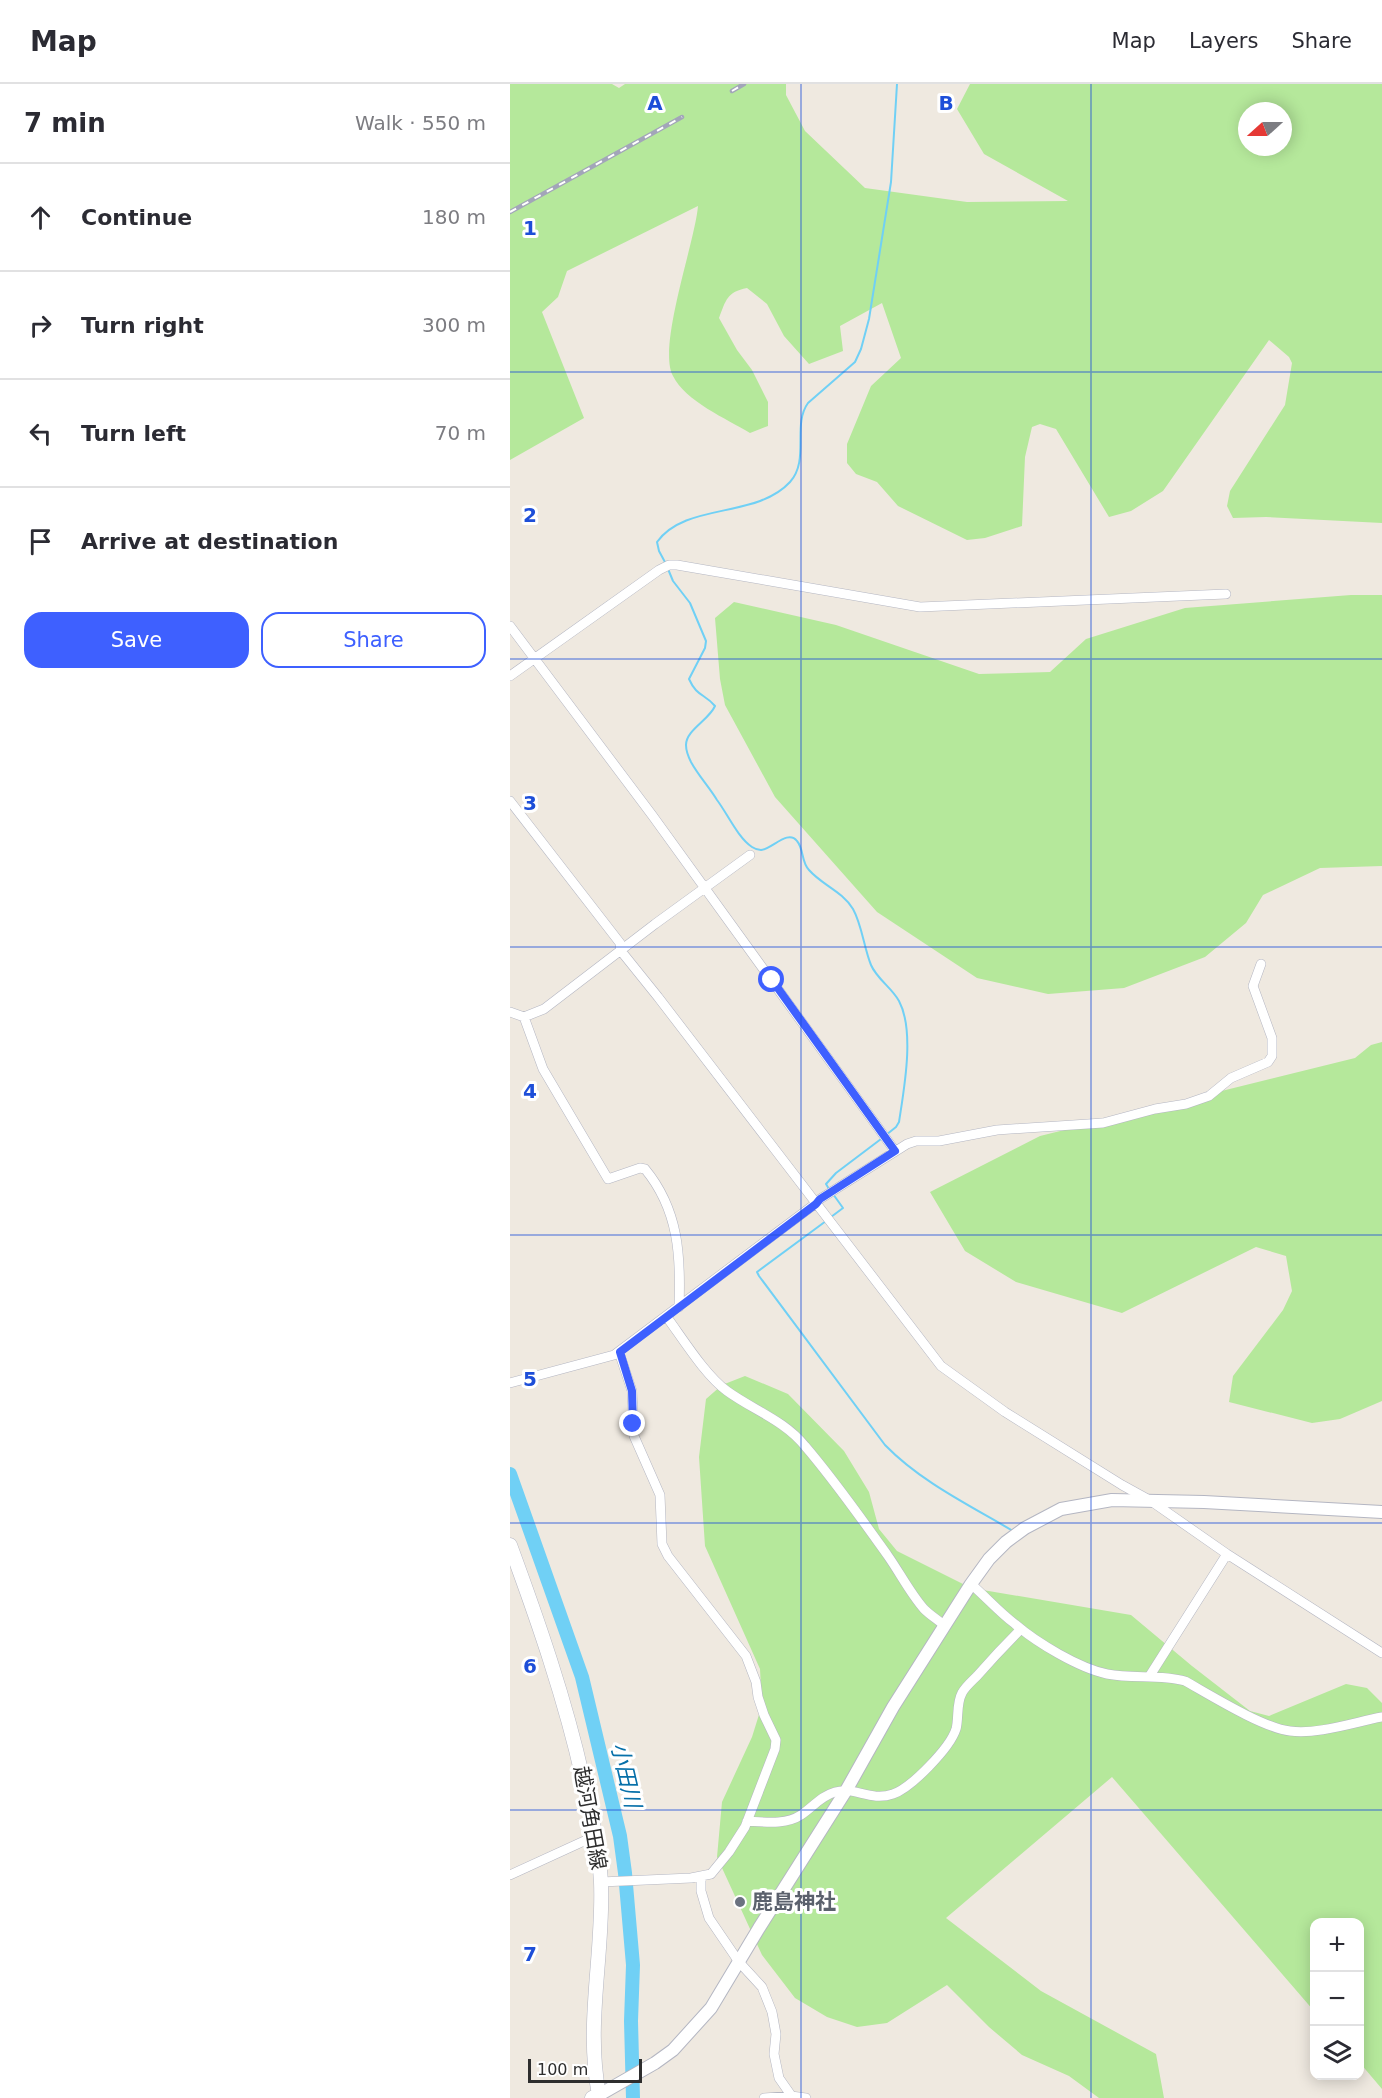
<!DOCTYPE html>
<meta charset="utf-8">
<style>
body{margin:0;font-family:"DejaVu Sans","Noto Sans JP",sans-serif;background:#f2f2f3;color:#2b2b33}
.controls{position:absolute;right:18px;bottom:18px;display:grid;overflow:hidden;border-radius:12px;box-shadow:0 3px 15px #0003}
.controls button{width:54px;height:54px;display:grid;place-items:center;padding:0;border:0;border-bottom:2px solid #e1e1e2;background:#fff;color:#2b2b33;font:30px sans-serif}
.compass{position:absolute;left:728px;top:18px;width:54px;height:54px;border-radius:50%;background:#fff;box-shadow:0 3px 15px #0003;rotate:249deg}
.scale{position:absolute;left:18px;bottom:15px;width:114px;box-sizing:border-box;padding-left:6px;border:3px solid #2e2e2e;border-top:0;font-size:16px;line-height:21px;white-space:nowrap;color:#2e2e2e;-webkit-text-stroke:4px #fff;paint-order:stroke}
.stop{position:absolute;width:18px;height:18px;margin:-14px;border:4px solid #3e60ff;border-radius:50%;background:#fff}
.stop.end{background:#3e60ff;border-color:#fff;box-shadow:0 2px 6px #0008}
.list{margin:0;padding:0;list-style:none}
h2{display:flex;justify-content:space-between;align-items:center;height:78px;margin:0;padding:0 24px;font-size:26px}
h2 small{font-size:20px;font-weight:400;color:#7c7c81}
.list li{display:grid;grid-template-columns:39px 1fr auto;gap:18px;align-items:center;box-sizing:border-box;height:108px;padding:0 24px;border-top:2px solid #e1e1e2}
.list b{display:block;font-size:22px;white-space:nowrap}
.list em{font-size:20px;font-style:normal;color:#7c7c81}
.actions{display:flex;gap:12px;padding:18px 24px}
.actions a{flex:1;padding:14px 0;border:2px solid #3e60ff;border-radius:18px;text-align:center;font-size:21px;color:#3e60ff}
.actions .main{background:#3e60ff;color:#fff}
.icon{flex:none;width:33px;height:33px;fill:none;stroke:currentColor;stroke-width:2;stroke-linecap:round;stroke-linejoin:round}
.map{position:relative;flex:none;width:872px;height:2014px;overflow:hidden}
header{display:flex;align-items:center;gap:36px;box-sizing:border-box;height:84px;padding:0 30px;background:#fff;border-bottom:2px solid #e1e1e2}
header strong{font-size:28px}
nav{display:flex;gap:33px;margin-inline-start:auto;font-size:21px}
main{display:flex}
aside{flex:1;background:#fff}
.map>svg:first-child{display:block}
.green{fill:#b5e89b;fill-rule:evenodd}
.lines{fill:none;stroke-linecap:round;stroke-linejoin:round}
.stream{stroke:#70d0f5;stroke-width:2}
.river{stroke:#70d0f5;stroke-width:14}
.minor-casing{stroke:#b4b6c2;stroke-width:10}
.tertiary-casing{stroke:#b4b6c2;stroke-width:14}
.secondary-casing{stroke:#b4b6c2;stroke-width:15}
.minor{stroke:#fff;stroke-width:9}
.tertiary{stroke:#fff;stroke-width:12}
.secondary{stroke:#fff;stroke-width:14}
.rail-casing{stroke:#a2a5b9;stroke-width:4.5}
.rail{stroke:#fff;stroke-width:2;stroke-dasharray:7;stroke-linecap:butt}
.route{stroke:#3e60ff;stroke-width:8}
.grid{fill:none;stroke:#1d4ed8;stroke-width:1.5;stroke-opacity:0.55}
.worship-dot{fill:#6b7280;stroke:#fff;stroke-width:2}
.labels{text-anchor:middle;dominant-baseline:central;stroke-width:6;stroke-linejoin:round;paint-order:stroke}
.street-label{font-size:21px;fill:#2e2e2e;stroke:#fff}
.worship-label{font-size:21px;font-weight:bold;fill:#5b616d;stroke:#fff;text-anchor:start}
.water-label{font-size:22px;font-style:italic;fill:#0770a9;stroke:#fff}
.grid-label{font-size:20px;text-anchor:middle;font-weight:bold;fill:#1d4ed8;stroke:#fff;stroke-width:6;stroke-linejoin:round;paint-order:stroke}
</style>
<header>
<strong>Map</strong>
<nav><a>Map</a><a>Layers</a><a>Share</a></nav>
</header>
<main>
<aside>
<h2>7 min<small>Walk · 550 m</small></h2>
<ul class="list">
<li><svg class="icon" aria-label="ahead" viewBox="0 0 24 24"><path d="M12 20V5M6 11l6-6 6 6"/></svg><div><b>Continue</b></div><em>180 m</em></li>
<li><svg class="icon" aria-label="right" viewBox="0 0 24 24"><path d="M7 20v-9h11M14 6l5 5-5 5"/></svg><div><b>Turn right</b></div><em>300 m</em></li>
<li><svg class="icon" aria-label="left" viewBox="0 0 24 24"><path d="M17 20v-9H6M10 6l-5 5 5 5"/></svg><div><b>Turn left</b></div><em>70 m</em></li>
<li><svg class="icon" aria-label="arrive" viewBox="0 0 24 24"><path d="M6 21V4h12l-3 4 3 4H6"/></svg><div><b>Arrive at destination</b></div></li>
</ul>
<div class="actions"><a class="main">Save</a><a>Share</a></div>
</aside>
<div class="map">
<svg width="872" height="2014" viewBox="0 0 872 2014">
<rect width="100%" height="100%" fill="#efe9e0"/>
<!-- green -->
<path class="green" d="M0,0h102l7,4 6,-4h161v11l19,36 60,57 102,14 101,-1 -84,-47 -27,-45 13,-25h412v439l-116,-6 -33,1 -6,-12 3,-15 55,-86 7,-42 -3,-6 -20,-17 -106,151 -32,20 -22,6 -53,-88 -16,-5 -8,3 -7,30 -3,69 -37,12 -18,2 -69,-34 -21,-24 -21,-8 -9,-11v-19l24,-58 30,-28 -19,-55 -42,23 3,25 -34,13 -25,-28 -17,-32 -20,-16c-20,4 -21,12 -28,30l18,32 15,20 16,32v24l-18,7c-23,-14 -65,-32 -77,-57 -16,-29 22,-134 25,-170l-131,65 -9,26 -16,15 42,106 -74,42zM737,27h36v36h-36z
M841,511h31v271l-62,2 -57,27 -17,28 -41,34 -81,31 -76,6 -71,-16 -100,-66 -102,-115 -50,-92 -5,-26 -5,-61 19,-16 102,23 143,49 71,-2 36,-33 99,-31z
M872,958v359l-42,18 -28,4 -83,-21 4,-26 50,-66 9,-19 -6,-35 -30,-9 -134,66 -106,-31 -51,-31 -35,-59 110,-56 315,-78 16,-13z
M235,1292l43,18 56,57 25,41 10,37 18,22 74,37 160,27 61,51 58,45 19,5 77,-32 21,4 15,15v386l-22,-26v-141h-46v89l-202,-234 -166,141 95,73 115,63 8,44h-65l-30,-22 -47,-21 -33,-28 -42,-42 -60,38 -30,4 -30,-10 -32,-19 -33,-43 -45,-98 5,-55 30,-65 10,-32 -2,-36 -55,-123 -6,-89 7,-58 16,-14z"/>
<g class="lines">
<!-- stream -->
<path class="stream" d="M156,480l-7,-13 -2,-9c29,-40 99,-23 133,-60 20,-22 2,-57 18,-79l39,-34 8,-7 6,-13 8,-30 22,-137 6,-98
M158,485l5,12 17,22 16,38 -1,7 -16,31c8,18 15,14 26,27 -6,14 -29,24 -29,39 0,5 3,13 5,17 7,13 18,25 26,38 10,13 21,38 35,47 3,2 6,3 9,3 11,-1 27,-21 36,-9 7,8 4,21 12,29 13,15 33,21 44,39 9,16 11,39 18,56 6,14 21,23 28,36 16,30 5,88 0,121l-3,5 -10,8
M319,1105l-3,-5 10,-11 45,-34
M321,1133l12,-9 -10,-14
M316,1137l-69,51 2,4 126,169c36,37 84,60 128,86"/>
<!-- river -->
<path class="river" d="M0,1390l72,203 38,159 5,37 8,92 -2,56 2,77"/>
<defs>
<path id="minor" d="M0,542l142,189 243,336
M0,592l149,-106 10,-5h8l243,42 306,-13
M0,717l110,142 1,8 37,46 283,369 64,46 117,73 29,16 76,53 155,99
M0,928l14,5 20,-8 111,-85 95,-69
M14,933l19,52 65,110 32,-11 5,1c34,41 36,88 34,138
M156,1232c17,23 39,59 61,75 26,19 57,29 78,55 30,35 56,72 83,110 12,17 22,37 36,53 6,6 14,11 21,17
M0,1299l104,-28 201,-151 5,-5 87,-55 9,-3h23l58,-11 106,-7 52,-14 31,-5 23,-8 22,-18 37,-16 4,-6v-18l-19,-52 8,-22
M461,1500c15,13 28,28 44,40 22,19 64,44 92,50 26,5 53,0 78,7 25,14 78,47 105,50 27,4 65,-9 92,-14
M639,1593l78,-123
M237,1737c18,1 39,4 54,-6 12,-8 20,-19 34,-23 20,-6 35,10 58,2 18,-6 57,-46 63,-65 3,-11 0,-25 6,-36 3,-6 10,-12 15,-17 14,-16 29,-32 44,-47
M0,1791l85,-39
M191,1793v14l8,27 30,44 23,25 10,25 4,22 -2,20 5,24 14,20
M91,1798l90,-4 20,-4 18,-22 16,-25 30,-78 1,-9 -12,-25 -6,-18 -2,-15 -10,-26 -78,-100 -6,-12 -2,-49 -26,-59 -2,-45 -13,-39
M254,2014l27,-2 15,2"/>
<path id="tertiary" d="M89,2014v-3l56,-32 18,-13 38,-42 48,-80 88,-139 46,-82 78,-123 18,-25 17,-17 19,-14 36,-19 51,-9 92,2 178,10"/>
<path id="secondary" d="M0,1461c28,76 55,154 73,234 8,33 16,68 18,103 3,71 -16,142 -2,213l-7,3"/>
</defs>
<!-- minor casing -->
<use href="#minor" class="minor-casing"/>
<!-- tertiary casing -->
<use href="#tertiary" class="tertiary-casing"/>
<!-- secondary casing -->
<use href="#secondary" class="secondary-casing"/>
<!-- minor -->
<use href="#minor" class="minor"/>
<!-- tertiary -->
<use href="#tertiary" class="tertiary"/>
<!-- secondary -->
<use href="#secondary" class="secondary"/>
<defs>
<path id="rail" d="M222,7l12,-7
M0,128l172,-95"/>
</defs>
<!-- rail casing -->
<use href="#rail" class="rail-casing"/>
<!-- rail -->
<use href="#rail" class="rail"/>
</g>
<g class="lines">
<!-- route -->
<path class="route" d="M123,1340l-1,-33 -12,-39 196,-148 4,-5 75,-48 -123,-171"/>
</g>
<!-- grid -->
<path class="grid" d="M291,0v2014M581,0v2014M0,288h872M0,575h872M0,863h872M0,1151h872M0,1439h872M0,1726h872"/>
<!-- markers -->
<circle class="worship-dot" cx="230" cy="1818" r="6"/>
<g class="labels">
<!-- street labels -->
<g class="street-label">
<text transform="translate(80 1734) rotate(80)">越河角田線</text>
</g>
<!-- worship labels -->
<g class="worship-label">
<text x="242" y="1818">鹿島神社</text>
</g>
<!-- water labels -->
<g class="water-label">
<text transform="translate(116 1691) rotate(77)">小田川</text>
</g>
</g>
<g class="grid-label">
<text x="145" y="26">A</text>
<text x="436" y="26">B</text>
<text x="20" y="151">1</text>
<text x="20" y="438">2</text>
<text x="20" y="726">3</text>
<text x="20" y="1014">4</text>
<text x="20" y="1302">5</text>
<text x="20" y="1589">6</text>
<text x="20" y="1877">7</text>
</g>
</svg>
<div class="controls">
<button>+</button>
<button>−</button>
<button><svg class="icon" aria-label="layers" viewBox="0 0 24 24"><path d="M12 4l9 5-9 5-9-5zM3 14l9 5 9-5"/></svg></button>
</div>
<svg class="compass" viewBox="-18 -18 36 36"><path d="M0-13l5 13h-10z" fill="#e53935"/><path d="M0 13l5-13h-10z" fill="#7c7c81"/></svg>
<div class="scale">100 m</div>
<div class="stop" style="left:262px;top:896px"></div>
<div class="stop end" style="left:123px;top:1340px"></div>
</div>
</main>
